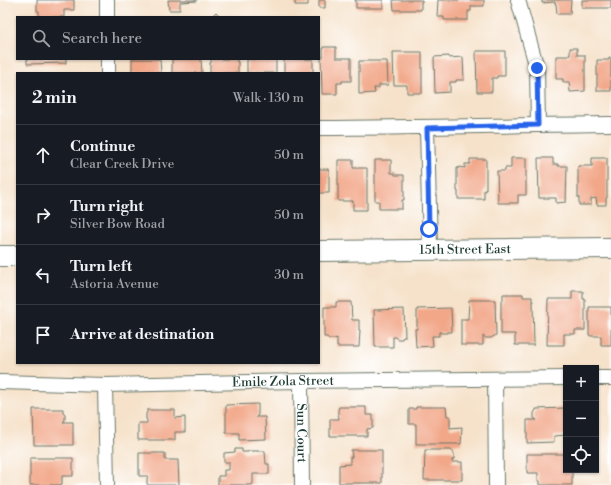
<!DOCTYPE html>
<meta charset="utf-8">
<style>
body{margin:0;font-family:"Libre Bodoni",serif;background:#20242c;color:#f1f3f6}
.controls{position:absolute;right:12px;bottom:12px;display:grid;overflow:hidden;border-radius:0px;box-shadow:0 1px 3px #0004}
.controls button{width:36px;height:36px;display:grid;place-items:center;padding:0;border:0;border-bottom:1px solid #363941;background:#171b24;color:#f1f3f6;font:20px sans-serif}
.stop{position:absolute;width:12px;height:12px;margin:-9px;border:3px solid #2563eb;border-radius:50%;background:#fff}
.stop.end{background:#2563eb;border-color:#fff;box-shadow:0 1px 4px #0008}
.list{margin:0;padding:0;list-style:none}
h2{display:flex;justify-content:space-between;align-items:center;height:52px;margin:0;padding:0 16px;font-size:17px}
h2 small{font-size:13px;font-weight:400;color:#9ea1a6}
.list li{display:grid;grid-template-columns:26px 1fr auto;gap:12px;align-items:center;box-sizing:border-box;height:60px;padding:0 16px;border-top:1px solid #363941}
.list b{display:block;font-size:15px;white-space:nowrap}
.list p{margin:0;font-size:13px;white-space:nowrap;color:#9ea1a6}
.list em{font-size:13px;font-style:normal;color:#9ea1a6}
.icon{flex:none;width:22px;height:22px;fill:none;stroke:currentColor;stroke-width:2;stroke-linecap:round;stroke-linejoin:round}
.map{position:relative;flex:none;width:611px;height:485px;overflow:hidden}
.search{position:absolute;background:#171b24;box-shadow:0 1px 3px #0004;left:16px;top:16px;width:304px;height:44px;display:flex;align-items:center;gap:10px;box-sizing:border-box;padding:0 14px;border-radius:0px;color:#9ea1a6;font-size:15px}
.panel{position:absolute;background:#171b24;box-shadow:0 1px 3px #0004;left:16px;top:72px;width:304px;height:292px;border-radius:0px}
.map>svg:first-child{display:block}
.building{fill:#f2a789}
.lines{fill:none;stroke-linecap:round;stroke-linejoin:round}
.street-casing{stroke:#6a7768;stroke-width:16}
.secondary-casing{stroke:#6a7768;stroke-width:22}
.street{stroke:#fff;stroke-width:14}
.secondary{stroke:#fff;stroke-width:20}
.route{stroke:#2563eb;stroke-width:5}
.labels{text-anchor:middle;dominant-baseline:central;stroke-width:3.5;stroke-linejoin:round;paint-order:stroke}
.street-label{font-size:13px;fill:#1f3d34;stroke:#fff}
</style>
<div class="map">
<svg width="611" height="485" viewBox="0 0 611 485">
<rect width="100%" height="100%" fill="#fff"/>
<filter id="ink" filterUnits="userSpaceOnUse"><feTurbulence type="fractalNoise" baseFrequency=".025" numOctaves="2"/><feDisplacementMap in="SourceGraphic" scale="8" xChannelSelector="R" yChannelSelector="G"/><feConvolveMatrix kernelMatrix="1 2 1 2 8 2 1 2 1" color-interpolation-filters="sRGB"/></filter>
<filter id="wash" filterUnits="userSpaceOnUse"><feTurbulence type="fractalNoise" baseFrequency=".012" numOctaves="4" result="noise"/><feDisplacementMap in="SourceGraphic" scale="16" xChannelSelector="R" yChannelSelector="G"/><feGaussianBlur stdDeviation="0.9" result="paint"/><feColorMatrix in="noise" values="0 0 0 0 0 0 0 0 0 0 0 0 0 0 0 0 0 1.4 0 .05"/><feComposite in="paint" operator="in"/></filter>
<g filter="url(#wash)">
<rect width="100%" height="100%" fill="#f6e2ca"/>
<g id="blocks">
<!-- building -->
<path class="building" d="M37,0h37v10h-10v7h-25v-6h-2z
M168,0h29v1l-17,1v8h-11z
M295,0h13v5h-13z
M319,0h6v8h-6z
M355,0h28v8h-27v-7h-1z
M393,0h29v2h-1v8h-27z
M438,0h46v6h-13v5h-3v9h-24v-3h-7z
M542,0h29l-1,14h-13l-1,-10h-1v-2l-13,1z
M582,0h29v8h-29z
M216,12l5,5h-10z
M323,47h13v11h15v23h-9v2h-5v11h-15l-1,-37h2z
M570,48h7v7h8v36l-15,1 -1,-10h-6v-3h-7v-23h13v-1h1z
M476,51h29v25h-8v2h-5v14h-15z
M393,52h29v41h-15v-8h-13z
M449,56v2l14,-1 1,23h-8v2h-6v10l-15,1 -1,-36z
M609,58h2v33h-14v-31h12z
M27,59h39v4l-39,1z
M132,59h28l1,14h-29z
M172,59h28l1,1 1,13h-30z
M211,59h26v3h1v11h-28v-10h1z
M247,59h29v14h-29z
M284,59h29v14h-29z
M359,61h28l1,24h-9v3h-5l1,5 -16,1z
M511,158h15v37h-8v8h-20l-1,-32h8v-3h6z
M538,158h15v6h5v2h9l-1,36 -10,1v-5h-17z
M592,158h15v40h-1v7h-9l-1,-7 -5,1v6h-12v-7h-1v-32h14z
M470,159h16v31h-2v9h-26v-8h-1v-23h2v-1l6,1v-4h5z
M338,160h15v8h14v42h-14v-9h-15z
M375,160h16v13h4v2h9v25h-2v9h-23v-8h-4z
M319,169h9v1h1v23h-10z
M572,291h11v8h2v31h-10v4h-11v11h-17l1,-46h24z
M503,294h20v3h9v4h1l1,44h-19v-11h-14v-33h2z
M469,300h26l1,35 -5,3h-5l-3,-2v9h-22v-26h7z
M336,302h15l1,18h7v10h1l-1,17h-22v-9l-3,1h-5l-2,-2h-3v-30h12z
M589,307h22v38h-10v-9h-10l-2,-1z
M451,308l1,24h-4v1h-7v-1h-2v4h-7l1,10 -17,1 -1,-18h2v-20z
M404,309l1,28h-2l-1,2h-5l-2,-2h-2v10h-18l-1,-37z
M258,404v11l-2,2h9l1,22 -27,1v-7h-13v-28z
M339,407h27v8h7v13l-6,1v7h-37v-17h9v-2l-1,-2v-5z
M416,407h30l1,9h3v12l12,-1 -1,17h-45v-20h-7v-15h7z
M566,408v27l-12,1v6l-27,1v-23h10l-3,-2v-5l2,-3v-1z
M33,409h30v3l2,2v6l-2,2h10v23h-39z
M147,410h28v8l10,-1v15h-10v8h-37v-17h9v-3l-1,-1v-5l1,-2z
M235,449h7v3h6v-1h17l1,13h3v10h-16v10h-1v1h-34v-9h6v-6h5v-8h-5v-9l11,-1z
M351,450h31v33h-43v-18l11,-1v-7h2z
M425,450h26l3,3v6l-2,1v2h10v18h-38z
M139,453h26v7h13l1,25h-31l-1,-1v-6l2,-2h-10z
M527,454h39v16h6v15h-32v-4h-2v-8h-11z
M30,458h43v18h-11v8h-1v1h-31z"/>
</g>
</g>
<g filter="url(#ink)">
<use href="#blocks" fill-opacity="0" stroke="#6a7768" stroke-width="1"/>
<g class="lines">
<defs>
<g id="street">
<path d="M107,0v17"/>
<path d="M518,0l19,68 1,57"/>
<path d="M108,59v14"/>
<path d="M319,128c97,0 195,-3 292,-4"/>
<path d="M427,128l3,121"/>
<path d="M596,378h15"/>
<path d="M495,379l1,106"/>
<path id="s1" d="M301,381l1,104"/>
<path id="s2" d="M0,382l105,3 196,-4 265,-3"/>
<path d="M105,385l2,100"/>
</g>
<g id="secondary">
<path id="s3" d="M319,251l292,-3"/>
<path d="M0,256h17"/>
</g>
</defs>
<!-- street casing -->
<use href="#street" class="street-casing"/>
<!-- secondary casing -->
<use href="#secondary" class="secondary-casing"/>
<!-- street -->
<use href="#street" class="street"/>
<!-- secondary -->
<use href="#secondary" class="secondary"/>
</g>
</g>
<g class="lines" filter="url(#ink)">
<!-- route -->
<path class="route" d="M429,229l-2,-101 111,-3 -1,-57"/>
</g>
<g class="labels">
<!-- street labels -->
<g class="street-label">
<text stroke="none"><textPath href="#s3" startOffset="146">15th Street East</textPath></text>
<text stroke="none"><textPath href="#s2" startOffset="283">Emile Zola Street</textPath></text>
<text stroke="none"><textPath href="#s1" startOffset="52">Sun Court</textPath></text>
</g>
</g>
</svg>
<div class="controls">
<button>+</button>
<button>−</button>
<button><svg class="icon" aria-label="locate" viewBox="0 0 24 24"><circle cx="12" cy="12" r="6"/><path d="M12 2v4M12 18v4M2 12h4M18 12h4"/></svg></button>
</div>
<div class="stop" style="left:429px;top:229px"></div>
<div class="stop end" style="left:537px;top:68px"></div>
<div class="search"><svg class="icon" aria-label="search" viewBox="0 0 24 24"><circle cx="10" cy="10" r="6"/><path d="M15 15l6 6"/></svg>Search here</div>
<section class="panel">
<h2>2 min<small>Walk · 130 m</small></h2>
<ul class="list">
<li><svg class="icon" aria-label="ahead" viewBox="0 0 24 24"><path d="M12 20V5M6 11l6-6 6 6"/></svg><div><b>Continue</b><p>Clear Creek Drive</p></div><em>50 m</em></li>
<li><svg class="icon" aria-label="right" viewBox="0 0 24 24"><path d="M7 20v-9h11M14 6l5 5-5 5"/></svg><div><b>Turn right</b><p>Silver Bow Road</p></div><em>50 m</em></li>
<li><svg class="icon" aria-label="left" viewBox="0 0 24 24"><path d="M17 20v-9H6M10 6l-5 5 5 5"/></svg><div><b>Turn left</b><p>Astoria Avenue</p></div><em>30 m</em></li>
<li><svg class="icon" aria-label="arrive" viewBox="0 0 24 24"><path d="M6 21V4h12l-3 4 3 4H6"/></svg><div><b>Arrive at destination</b></div></li>
</ul>
</section>
</div>
